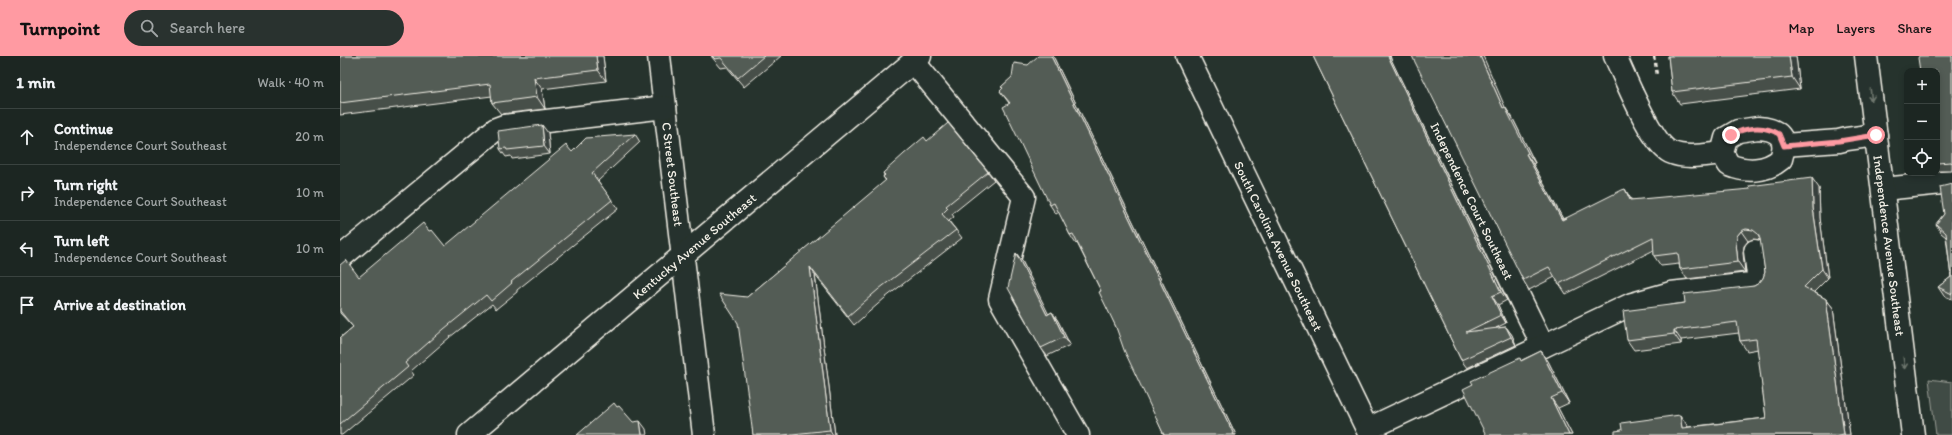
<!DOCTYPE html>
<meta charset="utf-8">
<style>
body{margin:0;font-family:Itim,sans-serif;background:#29322f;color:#f1f3f6}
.controls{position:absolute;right:12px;top:12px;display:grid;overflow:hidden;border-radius:8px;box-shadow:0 2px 6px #0003}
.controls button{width:36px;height:36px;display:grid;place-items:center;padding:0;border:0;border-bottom:1px solid #3a4340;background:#1c2622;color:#f1f3f6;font:20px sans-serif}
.stop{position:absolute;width:12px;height:12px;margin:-9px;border:3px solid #ff9aa2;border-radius:50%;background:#fff}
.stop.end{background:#ff9aa2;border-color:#fff;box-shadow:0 1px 4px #0008}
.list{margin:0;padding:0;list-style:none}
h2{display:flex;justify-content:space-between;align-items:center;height:52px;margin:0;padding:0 16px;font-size:17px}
h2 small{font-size:13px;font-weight:400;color:#a0a5a5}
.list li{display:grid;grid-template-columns:26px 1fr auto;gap:12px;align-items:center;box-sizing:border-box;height:56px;padding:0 16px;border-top:1px solid #3a4340}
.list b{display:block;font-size:15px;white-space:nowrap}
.list p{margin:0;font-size:13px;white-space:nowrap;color:#a0a5a5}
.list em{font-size:13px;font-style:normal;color:#a0a5a5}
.icon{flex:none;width:22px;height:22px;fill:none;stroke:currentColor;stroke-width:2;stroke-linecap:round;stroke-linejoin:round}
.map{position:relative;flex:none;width:1612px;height:379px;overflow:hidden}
header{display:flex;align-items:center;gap:24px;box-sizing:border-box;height:56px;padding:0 20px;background:#ff9aa2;color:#111}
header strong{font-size:19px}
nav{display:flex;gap:22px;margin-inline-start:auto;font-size:14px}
.search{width:280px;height:36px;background:#29322f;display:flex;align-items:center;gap:10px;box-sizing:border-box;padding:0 14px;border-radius:22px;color:#a0a5a5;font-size:15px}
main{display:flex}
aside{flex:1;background:#1c2622}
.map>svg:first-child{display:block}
.green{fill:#414b45;stroke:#9a9e96}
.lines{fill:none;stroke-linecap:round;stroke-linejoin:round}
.minor-casing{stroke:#f4f1e8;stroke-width:25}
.major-casing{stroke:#f4f1e8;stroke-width:25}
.path{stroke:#f4f1e8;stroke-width:2.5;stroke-dasharray:4 3;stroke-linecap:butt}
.minor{stroke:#26332d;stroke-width:22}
.major{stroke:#26332d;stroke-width:22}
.wall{fill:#474f49;stroke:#f4f1e8}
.shaded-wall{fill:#39403c;stroke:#f4f1e8}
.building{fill:#525c55;stroke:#f4f1e8}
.oneway{stroke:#6e766e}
.route{stroke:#ff9aa2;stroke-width:5}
.labels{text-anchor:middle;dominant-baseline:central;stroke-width:3;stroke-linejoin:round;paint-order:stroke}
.street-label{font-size:13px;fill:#f4f1e8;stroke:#26332d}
</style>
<header>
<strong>Turnpoint</strong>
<div class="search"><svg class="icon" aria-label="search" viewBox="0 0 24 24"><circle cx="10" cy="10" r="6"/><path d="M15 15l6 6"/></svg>Search here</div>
<nav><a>Map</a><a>Layers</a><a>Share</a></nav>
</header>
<main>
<aside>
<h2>1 min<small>Walk · 40 m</small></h2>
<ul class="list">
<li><svg class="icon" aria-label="ahead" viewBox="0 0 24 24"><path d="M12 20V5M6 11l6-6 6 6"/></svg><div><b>Continue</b><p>Independence Court Southeast</p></div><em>20 m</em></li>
<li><svg class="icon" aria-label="right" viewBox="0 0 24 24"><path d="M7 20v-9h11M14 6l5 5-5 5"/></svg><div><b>Turn right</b><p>Independence Court Southeast</p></div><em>10 m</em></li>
<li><svg class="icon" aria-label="left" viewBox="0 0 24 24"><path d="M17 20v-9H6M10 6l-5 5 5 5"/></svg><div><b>Turn left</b><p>Independence Court Southeast</p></div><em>10 m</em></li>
<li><svg class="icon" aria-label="arrive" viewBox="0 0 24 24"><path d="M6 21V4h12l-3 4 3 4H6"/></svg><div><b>Arrive at destination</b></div></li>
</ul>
</aside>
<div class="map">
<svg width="1612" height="379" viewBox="0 0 1612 379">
<rect width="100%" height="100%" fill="#26332d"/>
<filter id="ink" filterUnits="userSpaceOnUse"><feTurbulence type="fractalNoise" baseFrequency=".025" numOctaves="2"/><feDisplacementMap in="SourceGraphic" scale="8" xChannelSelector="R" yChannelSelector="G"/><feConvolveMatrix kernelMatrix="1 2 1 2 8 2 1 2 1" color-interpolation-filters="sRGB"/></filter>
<g filter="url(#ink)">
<!-- green -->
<path class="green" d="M1589,323l23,3v53h-16z"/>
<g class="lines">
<defs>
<g id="minor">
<path id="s1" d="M319,0l45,379"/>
<path id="s2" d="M847,0l183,379"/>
<path id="s3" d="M1062,0l141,290"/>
<path d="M1275,0c10,21 36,87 55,96 15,7 35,3 52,1"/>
<path d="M573,5l111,136 -24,102 78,136"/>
<path d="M1418,72c21,1 30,10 23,31 -15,13 -35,13 -52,6l-7,-12 4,-15 12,-7z"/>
<path d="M1444,89l55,-4 8,-2 29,-4"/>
<path d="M1543,133l69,-7"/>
<path d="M0,202l156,-129 8,-3 161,-19"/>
<path d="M1028,373l264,-125 39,-11 88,-10 -4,-32"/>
<path id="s4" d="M129,379l451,-379"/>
</g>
<g id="major">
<path id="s5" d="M1526,0l47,379"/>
</g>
</defs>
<!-- minor casing -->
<use href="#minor" class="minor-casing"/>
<!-- major casing -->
<use href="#major" class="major-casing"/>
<!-- path -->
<path class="path" d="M1314,0l3,19"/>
<!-- minor -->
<use href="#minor" class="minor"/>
<!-- major -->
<use href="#major" class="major"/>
</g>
<!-- wall -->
<path class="wall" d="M0,0h263l3,25 -64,8 3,20 -44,5 -9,-11v-7l-152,19z
M371,0h70l-37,31 -17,-20 -6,1z
M713,0l183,379h-72l-48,-108 -15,-36 -24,-48 -1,1 -6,-9 -11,-23 -3,2 -6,-9 -41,-102 -9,-12 3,-2 -2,-2 27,-22z
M973,0h76l118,244 -9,5 8,18 -10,5 10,-1 6,8 4,10 -49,23 -6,-8z
M1328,0h128l4,33 -120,15 -8,-12z
M1612,0v115h-15v-100z
M1165,51l7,10 23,46 -2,1 30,55 69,-19 187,-12 1,30 8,60 -14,14 12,7 7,9 17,127h-237l74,-10v2l79,-9 -8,-69 -11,2 -7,-10 -1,-8 -58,7v4l-47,6 -7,-10 58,-37 69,-17 5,-3 4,-5 2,-6 -4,-32 -8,-1 -5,2 -4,5 -1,7 2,19 -58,7 -7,-10 -1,-5 -18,2 -7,-10v-6l-88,44 -11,-17 -26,13 -6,-10z
M208,77l2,21 -38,5 -1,-3 -5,1 -6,-8z
M295,78l5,8 -42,39 20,28 -101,81v2l-21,17 -4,-5 -42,33 -39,34 3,4 -72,60h-2v-97l13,-11 -13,-14v-48l19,12 70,-46 16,15z
M587,85l61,31 6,8 -42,34 2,3 -5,4 7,9 6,8 -77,60 -31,27 -39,-50 20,160h-82l-6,-138 139,-116 -3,-4 1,-2 -1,-2z
M1612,128v115l-8,-3 -6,-9 13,-10 -5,-40 -5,-4 -5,-9 8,-10z
M676,197l6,8 26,53 4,-2 6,9 12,24 -23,11 -6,-8z
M1201,295l7,10 21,42 -11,5 14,27h-86l36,-75z"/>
<!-- shaded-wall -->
<path class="shaded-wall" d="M256,0h7l3,25 -8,-11z
M711,0h2l183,379h-2z
M1048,0h1l1,1 117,243 -6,-8z
M1140,0h3l22,51 7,10 23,46 -7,-10 -25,-45z
M1449,0h7l4,33 -8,-12z
M194,22l8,11 3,20 -8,-12z
M202,69l6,8 2,21 -6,-8z
M1186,98l7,10 36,66 -7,-10z
M1472,122l7,10 1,30 8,60 -6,-9 -9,-61z
M1285,133l6,10 5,10 -6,-9z
M1401,175l7,10 -4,5 -1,7 2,19 -7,-10 -2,-19 1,-7z
M676,197l6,8 31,62 -6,-8z
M470,211l5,8 20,160h-2l-3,-5z
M1152,240l6,9 8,18 -5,-8z
M1486,243l7,9 17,127h-5l-1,-1z
M712,256l6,9 12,24 -6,-8z
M1166,271l6,8 4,10 -5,-8z
M1334,274l7,10v4l-7,-10z
M1201,295l7,10 21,42 -7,-10z
M1211,342l7,10 14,27h-3z
M1340,359l7,10 1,10 -6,-7z
M300,365l6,8 1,6h-5v-1z"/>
<!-- building -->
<path class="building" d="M0,0h256l2,14 -64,8 3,19 -45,6 -2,-19 -150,19z
M372,0h52l-26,22 -17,-20 -6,1z
M698,0h13l183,379h-70l-40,-85 -8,-23 -17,-35 2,-1 -28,-57 -3,1 -16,-32 -4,2 -47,-98 7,-4 -10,-12 3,-3 -2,-1 11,-10 2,-14 14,2z
M973,0h75l113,236 -9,4 9,19 -35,17 40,-5 5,10 -50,23z
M1072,0h68l23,52 2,-1 23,46 -2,1 36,66 60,-30 3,-1 5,11 120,-11 -1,-3 63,-8 1,30 9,61 -18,18 22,12 18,135 -6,1h-225l2,-1v-3l7,-1 -1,-7 59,-8 2,13 84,-10 -10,-79 -16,2 -3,-19 -63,8v4l-47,6 -4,-29 62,-8 -1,-9 70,-8 5,-3 4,-5 2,-6 -5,-33 -2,-5 -5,-4 -7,-1 -5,2 -4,5 -1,7 2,19 -58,7 -2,-16 -24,3 -1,-19 -94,47 -10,-17 -26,13z
M1328,0h121l3,21 -120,15z
M1579,0h33v107l-1,-1 -14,1v-92h-17l-2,-13z
M608,67l40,49 -42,34 2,2 -6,6 14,16 -77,59 -31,27 -38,-49 20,163 -47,5h-30l-15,-112 -19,-29 28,3 139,-117 -3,-3 2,-2 -2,-2 21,-19 20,-17 3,4z
M202,69l2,21 -37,4 -1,-2 -6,1 -2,-18z
M295,78l-43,39 20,27 -101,82 1,1 -21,18 -5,-6 -42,34 -39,34 3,4 -68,57v-86l13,-11 -13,-16v-46l6,-5 13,17 64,-54 6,8 3,-1 13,16 121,-101 6,7 14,-14z
M1612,128v110l-14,-7 13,-10 -5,-44 -10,-9 8,-10 -4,-27z
M676,197l31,62 5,-3 12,25 -23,11 -33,-60z
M1201,295l21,42 -11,5 18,37h-83l-23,-46 10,-5 -2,-3 49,-23 1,3z
M274,347l3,4 2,-1 14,16 7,-1 2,14h-65z"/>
<!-- one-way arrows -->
<defs><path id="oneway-shaft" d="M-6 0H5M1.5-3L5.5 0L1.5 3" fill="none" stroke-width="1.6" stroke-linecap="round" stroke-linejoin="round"/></defs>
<g class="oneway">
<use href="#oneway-shaft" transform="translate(1531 39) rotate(83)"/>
<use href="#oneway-shaft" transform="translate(1564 307) rotate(83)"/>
</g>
</g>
<g class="lines" filter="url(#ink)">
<!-- route -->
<path class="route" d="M1391,79c15,-8 33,-10 48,-1l5,12 55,-5 37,-6"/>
</g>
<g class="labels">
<!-- street labels -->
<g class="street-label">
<text stroke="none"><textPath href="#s1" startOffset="119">C Street Southeast</textPath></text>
<text stroke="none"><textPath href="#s3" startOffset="161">Independence Court Southeast</textPath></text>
<text stroke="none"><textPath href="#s4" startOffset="294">Kentucky Avenue Southeast</textPath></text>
<text stroke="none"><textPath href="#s2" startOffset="211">South Carolina Avenue Southeast</textPath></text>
<text stroke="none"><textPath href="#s5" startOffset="191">Independence Avenue Southeast</textPath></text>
</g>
</g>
</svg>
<div class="controls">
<button>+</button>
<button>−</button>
<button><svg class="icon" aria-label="locate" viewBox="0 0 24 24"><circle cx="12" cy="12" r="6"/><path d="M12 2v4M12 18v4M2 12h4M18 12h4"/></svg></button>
</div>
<div class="stop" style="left:1536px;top:79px"></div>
<div class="stop end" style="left:1391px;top:79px"></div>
</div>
</main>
